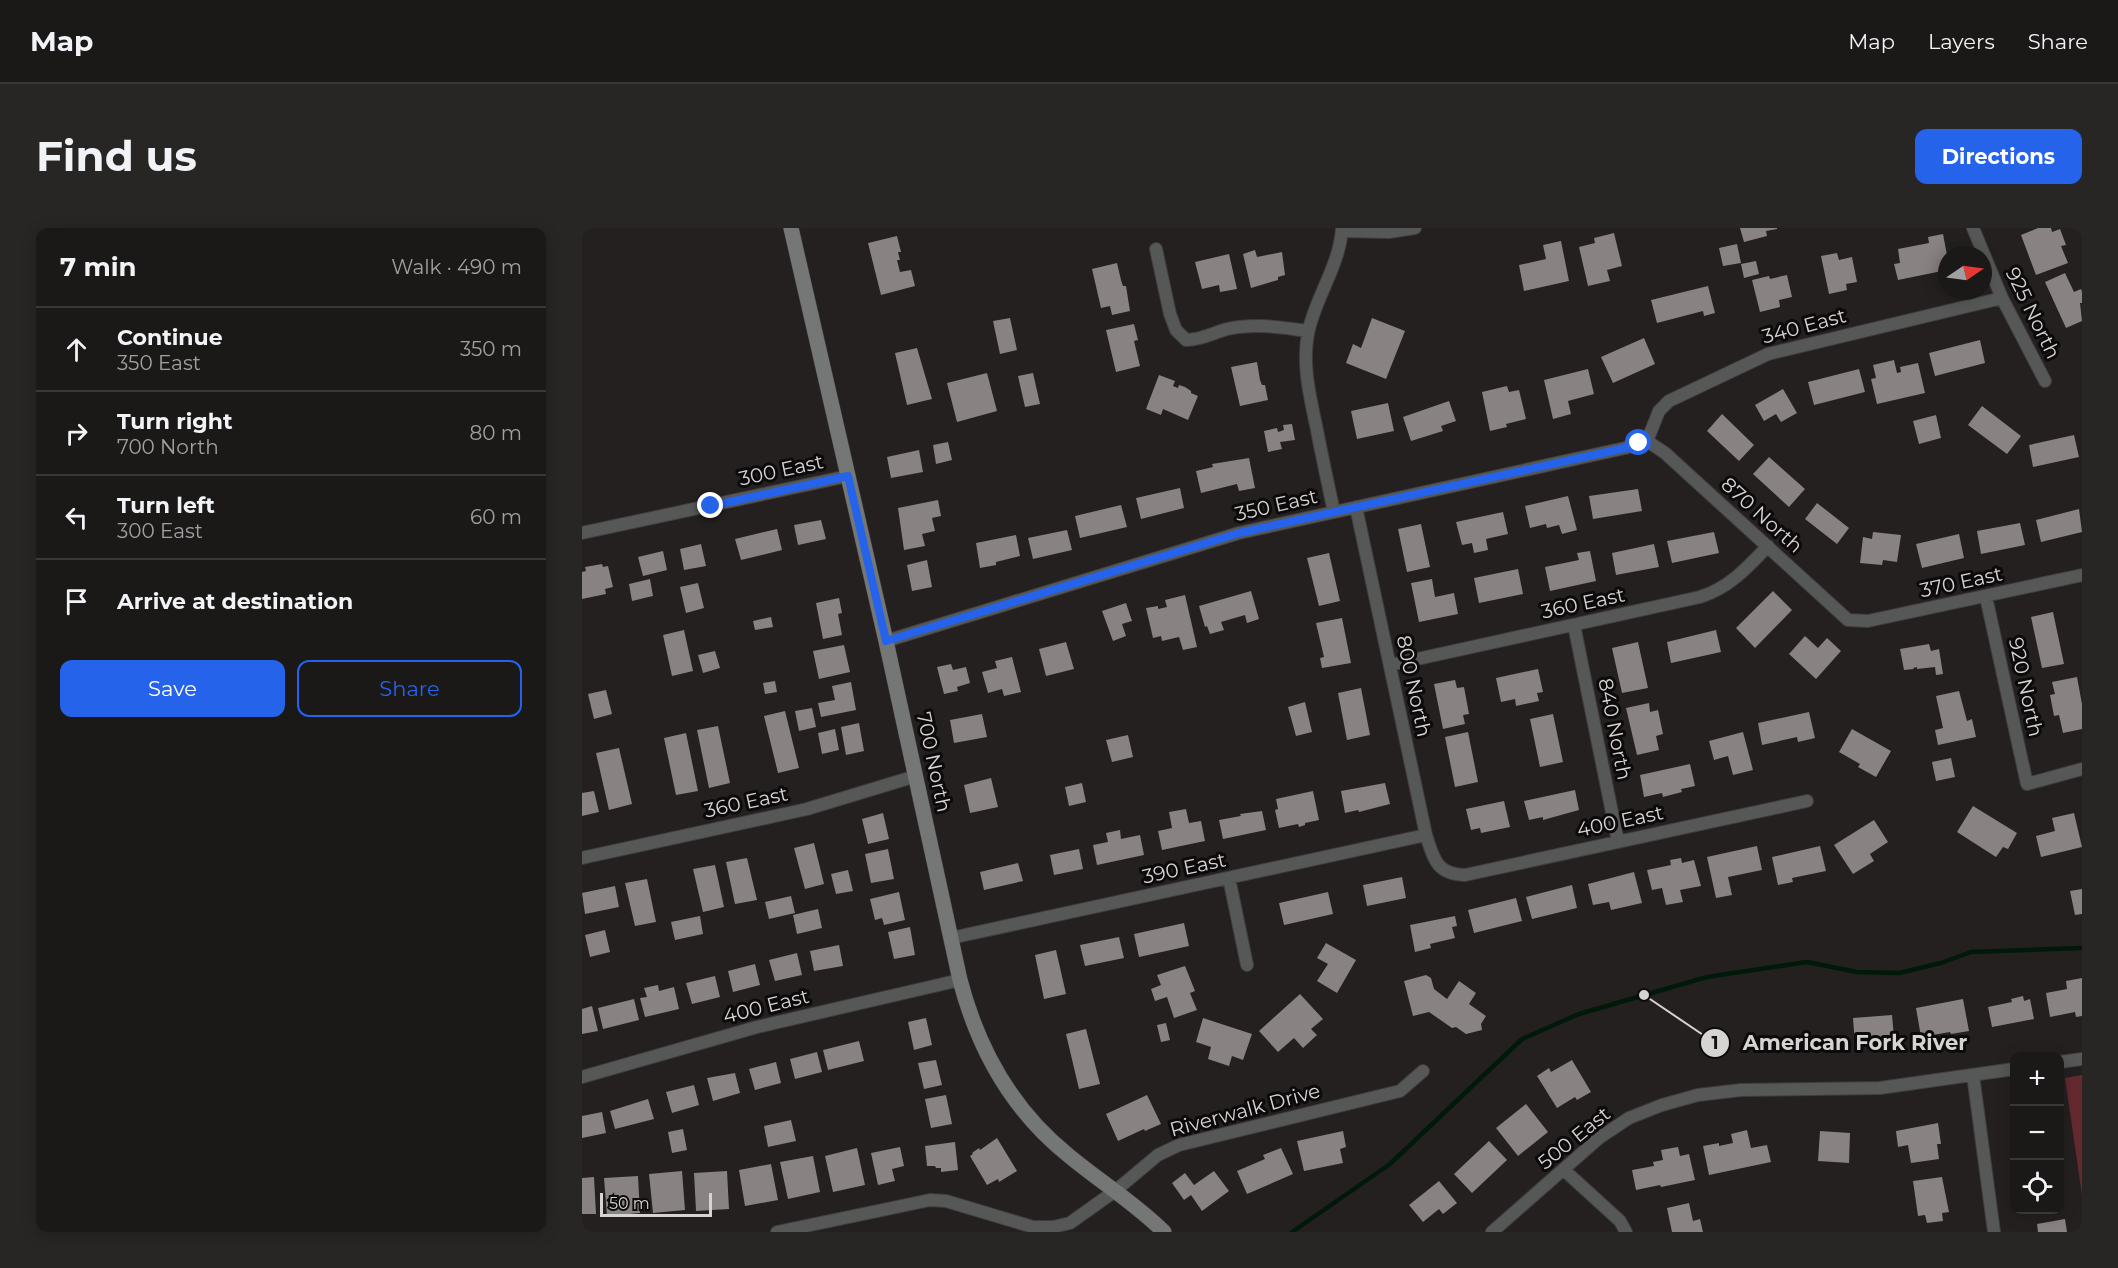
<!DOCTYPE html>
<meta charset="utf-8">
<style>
body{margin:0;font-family:Montserrat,sans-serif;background:#282525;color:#f1f3f6}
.controls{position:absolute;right:18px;bottom:18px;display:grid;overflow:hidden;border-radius:12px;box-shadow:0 3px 15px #0003}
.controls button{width:54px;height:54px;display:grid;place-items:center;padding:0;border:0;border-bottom:2px solid #393737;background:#1b1818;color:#f1f3f6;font:30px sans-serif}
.compass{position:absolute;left:1356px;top:18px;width:54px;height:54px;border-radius:50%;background:#1b1818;box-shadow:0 3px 15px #0003;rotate:77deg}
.scale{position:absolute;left:18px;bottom:15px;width:112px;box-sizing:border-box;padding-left:6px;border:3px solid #d6d3d3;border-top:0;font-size:16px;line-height:21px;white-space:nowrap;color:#d6d3d3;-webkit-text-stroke:4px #0c0a0a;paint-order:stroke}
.stop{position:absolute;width:18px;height:18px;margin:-14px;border:4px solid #2563eb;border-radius:50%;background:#fff}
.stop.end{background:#2563eb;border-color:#fff;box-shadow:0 2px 6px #0008}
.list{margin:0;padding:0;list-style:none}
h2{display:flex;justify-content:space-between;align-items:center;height:78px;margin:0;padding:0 24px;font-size:26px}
h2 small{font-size:20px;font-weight:400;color:#a0a0a2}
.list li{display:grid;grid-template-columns:39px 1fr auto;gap:18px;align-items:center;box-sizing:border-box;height:84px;padding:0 24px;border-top:2px solid #393737}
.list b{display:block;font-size:22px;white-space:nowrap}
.list p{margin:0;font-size:20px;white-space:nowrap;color:#a0a0a2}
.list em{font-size:20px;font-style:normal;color:#a0a0a2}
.actions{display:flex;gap:12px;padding:18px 24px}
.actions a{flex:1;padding:14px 0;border:2px solid #2563eb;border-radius:12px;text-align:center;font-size:21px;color:#2563eb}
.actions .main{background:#2563eb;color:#fff}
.icon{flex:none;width:33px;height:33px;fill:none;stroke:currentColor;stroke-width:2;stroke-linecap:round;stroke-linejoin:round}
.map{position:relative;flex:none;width:1500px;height:1004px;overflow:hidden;border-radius:12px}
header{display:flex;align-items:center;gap:36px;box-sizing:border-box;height:84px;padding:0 30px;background:#1b1818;border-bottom:2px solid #393737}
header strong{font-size:28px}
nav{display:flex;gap:33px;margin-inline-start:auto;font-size:21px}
.intro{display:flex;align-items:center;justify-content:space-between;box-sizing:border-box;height:144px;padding:0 36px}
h1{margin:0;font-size:42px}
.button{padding:15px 27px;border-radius:12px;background:#2563eb;color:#fff;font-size:21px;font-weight:700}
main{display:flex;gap:36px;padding:0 36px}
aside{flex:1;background:#1b1818;border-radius:12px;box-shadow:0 3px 15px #0003}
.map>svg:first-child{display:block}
.green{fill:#652a30}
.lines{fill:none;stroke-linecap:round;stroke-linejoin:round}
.stream{stroke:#00190a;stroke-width:4.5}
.building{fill:#888282}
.street-casing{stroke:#403d3d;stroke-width:14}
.secondary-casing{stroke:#403d3d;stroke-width:16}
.street{stroke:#565857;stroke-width:12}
.secondary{stroke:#747775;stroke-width:15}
.route{stroke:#2563eb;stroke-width:8}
.labels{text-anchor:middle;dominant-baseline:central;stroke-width:6;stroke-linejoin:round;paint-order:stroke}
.street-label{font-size:20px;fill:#d6d3d3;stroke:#0c0a0a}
.leader{fill:none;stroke:#d6d3d3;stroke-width:2}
.callout-dot{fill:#d6d3d3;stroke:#0c0a0a;stroke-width:2}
.mark-label{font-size:18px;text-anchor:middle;font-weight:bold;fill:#111}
.callout-label{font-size:21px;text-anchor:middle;font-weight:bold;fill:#d6d3d3;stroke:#0c0a0a;stroke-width:6;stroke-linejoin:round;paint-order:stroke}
</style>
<header>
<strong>Map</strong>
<nav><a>Map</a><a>Layers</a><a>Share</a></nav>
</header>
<div class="intro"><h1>Find us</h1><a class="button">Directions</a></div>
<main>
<aside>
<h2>7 min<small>Walk · 490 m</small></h2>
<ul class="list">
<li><svg class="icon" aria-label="ahead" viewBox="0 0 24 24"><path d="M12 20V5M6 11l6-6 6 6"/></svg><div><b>Continue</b><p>350 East</p></div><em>350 m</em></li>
<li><svg class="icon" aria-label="right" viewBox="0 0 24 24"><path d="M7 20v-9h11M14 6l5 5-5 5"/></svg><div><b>Turn right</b><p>700 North</p></div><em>80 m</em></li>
<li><svg class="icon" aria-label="left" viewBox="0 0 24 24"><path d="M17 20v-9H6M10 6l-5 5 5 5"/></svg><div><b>Turn left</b><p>300 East</p></div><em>60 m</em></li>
<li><svg class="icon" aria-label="arrive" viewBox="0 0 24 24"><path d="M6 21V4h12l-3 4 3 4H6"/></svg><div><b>Arrive at destination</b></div></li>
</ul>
<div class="actions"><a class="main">Save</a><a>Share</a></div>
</aside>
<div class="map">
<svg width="1500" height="1004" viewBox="0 0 1500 1004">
<rect width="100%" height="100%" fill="#242020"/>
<!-- green -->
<path class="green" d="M1500,847v120l-17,-117z"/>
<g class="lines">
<!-- stream -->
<path class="stream" d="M710,1004l98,-68 132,-125 57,-25 128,-37 100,-15 50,10 42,1 42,-10 30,-11 111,-4"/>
</g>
<!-- building -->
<path class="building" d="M1158,0h37v1l-11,2 1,5 -23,6z
M1456,0h13l1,4 8,-3 6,16 -5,1 7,17 -32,12 -15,-40z
M1032,5l8,33 -15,4 3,11 -22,5 -9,-39 16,-4 -1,-5z
M1361,6l4,21v15l-49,10 -4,-16 6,-1 -2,-14 31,-6 -1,-6z
M315,8l4,16h-3l2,8h-3l3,12 11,-2 4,16 -34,9 -13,-52z
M979,13l8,40 -45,10 -5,-26 27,-6 -3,-14z
M1155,16l4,19 -18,3 -4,-18z
M673,22l2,7 25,-5 3,23 -7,2v3l-27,8 -8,-34z
M1255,25l2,7 13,-3 5,25 -11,2 1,6 -18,4 -8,-38z
M647,26l8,35 -17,3 -1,-7 -17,4 -7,-27z
M1174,33l3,13 -15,4 -3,-14z
M535,35l4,17 2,6h3l4,25 -18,4 -2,-9 -9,2 -9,-39z
M1483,45l9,19 7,-3 1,3v11h-2l2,18 -16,7 -21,-46z
M1205,47l5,22 -13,3 1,7 -20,5 -8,-32 17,-4 1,3z
M1126,58l7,27 -11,3 -1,-5 -46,12 -6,-23z
M428,90l7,32 -17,4 -7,-33z
M790,90l33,13 -19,48 -40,-16 7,-19 8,4z
M552,96l4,16 -4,1 6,25 -24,6 -10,-42z
M1062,110l11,26 -42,19 -12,-26z
M1398,112l5,23 -50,13 -6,-23z
M335,120l15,51 -25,6 -12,-52z
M1312,132l3,13 4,-1 -1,-5 18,-4 7,30 -48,11 -6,-25 5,-1 -3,-13z
M675,134l3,18 2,5h3l3,15 -28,6 -9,-39z
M1006,141l6,25 -26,7 3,13 -18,5 -9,-39z
M1277,141l6,23 -51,13 -6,-23z
M405,145l10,38 -40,11 -10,-39z
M451,145l7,31 -15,3 -7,-31z
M577,147l16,6 -2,5 5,2 1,-3 6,2 6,4v2l7,3 -10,24 -25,-11 -2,6 -15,-6z
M925,158l2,6 10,-2 7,29 -20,5 1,3 -17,4 -8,-39z
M1201,161l14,24 -16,9 -5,-8 -12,7 -9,-16z
M867,173l7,20 -15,5 2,5 -32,10 -8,-24z
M806,175l6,28 -37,8 -6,-28z
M1400,178l39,30 -14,18 -39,-29z
M1140,186l32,31 -15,16 -32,-30z
M1354,187l5,23 -22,6 -6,-23z
M710,196l3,16 -15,2 2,7 -14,3 -4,-21 13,-3 1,4 6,-2 -1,-5z
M1492,207l5,22 -46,10 -4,-22z
M366,214l4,18 -16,4 -3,-19z
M337,222l4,22 -32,6 -4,-21z
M1187,229l36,32 -16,18 -36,-33z
M667,230l6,30 -16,3 -2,-7 -36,9 -5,-22 17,-4 -1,-3z
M598,260l4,20 -43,11 -5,-21z
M1056,261l4,22 -49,8 -4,-23z
M986,268l9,34 -15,4 -3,-9 -12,3 -1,-4 -16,4 -5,-22z
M356,272l3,16 -9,2 3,13 -13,3 3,12 -21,4 -6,-42z
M1235,275l32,25 -12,16 -32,-25z
M539,277l6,22 -47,11 -5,-22z
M1497,281l3,23 -41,10 -5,-22z
M921,284l5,22 -22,5 2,11 -14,3 -2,-10 -10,2 -6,-23z
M239,292l5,19 -28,6 -4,-20z
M1438,295l5,22 -44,9 -4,-23z
M839,296l9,43 -23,5 -9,-43z
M195,301l5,21 -41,10 -6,-21z
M485,302l5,20 -39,9 -5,-21z
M1132,304l5,21 -47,10 -5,-22z
M1291,304l28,3 -4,27 -14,-2 -1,5 -22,-2 3,-26 9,2z
M1377,306l5,24 -42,10 -6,-24z
M434,307l4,21 -24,6v3l-16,3 -4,-25z
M119,316l5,22 -22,4 -4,-21z
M1072,316l5,23 -43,8 -4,-22z
M81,323l4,19 -24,6 -5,-19z
M1008,323l6,30 -46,10 -5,-24 34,-7 -2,-7z
M747,325l11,48 -21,5 -12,-48z
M345,332l5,27 -20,4 -5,-26z
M20,336l1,3 5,-1 5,21 -8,2 1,5 -24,5v-27l4,-1 -1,-4z
M936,341l5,25 -44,9 -5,-25z
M68,351l3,17 -21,5 -3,-17z
M850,351l3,18 19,-4 4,21 -39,8 -8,-39z
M116,355l6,25 -18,5 -6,-26z
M669,363l8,28 -12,4 -2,-8 -24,7 3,8 -14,4 -3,-8 -2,1 -6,-21z
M1191,363l19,19 -37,38 -19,-20z
M603,367l12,52 -14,3 -4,-13 -17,4 -1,-5 -8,2 -7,-30 12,-2v3l9,-2 -2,-7z
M257,370l3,15 -4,1 4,21 -19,4 -7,-36z
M544,375l6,18 -10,3 4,12 -13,5 -11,-30z
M1471,384l11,52 -22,4 -11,-51z
M189,389l2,10 -18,3 -2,-9z
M760,390l9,45 -29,5 -2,-10 4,-1 -8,-34z
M102,402l9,41 -21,5 -9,-41z
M1134,402l5,22 -50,11 -4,-21z
M1223,408l13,12 9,-10 14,13 -25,28 -27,-25z
M484,414l8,27 -28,7 -7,-27z
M1056,414l10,46 -26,5 -10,-45z
M1347,416l2,7 8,-2 4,25 -7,1 -1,-8 -18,2v-2l-4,1 1,1 -10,1 -4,-21z
M262,417l6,27 -31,7 -6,-28z
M133,423l5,17 -17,5 -5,-18z
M430,429l9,35 -17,4 -2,-7 -14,4 -6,-21 15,-4 -2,-7z
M369,436l2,6 13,-3 4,16 -13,4 1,4 -14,3 -7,-27z
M956,441l5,23 -6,1 2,8 -23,5 -1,-7 -14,3 -5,-24z
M1495,449l5,27v25l-19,4 -4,-18 -5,1 -4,-21 5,-1 -3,-12z
M873,452l2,8 7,-1 5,27 -6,1 2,9 -22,5 -9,-45z
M193,453l2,11 -12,2 -2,-11z
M269,454l5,28 -35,7 -3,-14 17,-3 -3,-14z
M779,460l9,47 -23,5 -9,-47z
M24,462l6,24 -18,5 -6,-25z
M1377,463l8,30 5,-2 4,18 -38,8 -3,-15 8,-2 -7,-32z
M723,474l7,30 -16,4 -8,-29z
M1067,475l1,9 8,-2 5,24 -7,2 3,14 -22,5 -11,-47z
M230,480l4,19 -17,4 -4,-20z
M203,483l14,57 -21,5 -14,-57z
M1227,484l6,26 -17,4 -1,-5 -35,8 -4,-22z
M400,486l5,23 -33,6 -4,-23z
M971,486l10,48 -23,5 -10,-48z
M277,495l5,28 -18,4 -5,-28z
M136,498l12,57 -21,5 -12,-58z
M253,501l4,21 -17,4 -4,-21z
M1270,501l39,22 -15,26 -18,-10 2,-3 -21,-12z
M886,504l10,50 -23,5 -10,-50z
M1161,504l10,38 -20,5 -5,-19 -14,4 -5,-19z
M104,505l12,58 -22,4 -12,-57z
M546,507l5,22 -21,5 -6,-22z
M37,520l13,56 -23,6 -13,-57z
M1369,530l4,19 -19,4 -4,-19z
M1108,536l5,22 -14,3 1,3 -19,5 -1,-4 -18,4 -4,-22z
M409,550l7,29 -28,6 -6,-28z
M500,555l4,19 -17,4 -4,-19z
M803,555l5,21 -31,8 -1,-2 -13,3 -4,-22z
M993,562l4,20 -36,10v-3l-14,3 -5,-19z
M12,563l5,21 -17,4v-23z
M731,563l6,29 -14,3v2l-6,2 -1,-3 -19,4 -4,-18 3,-1 -2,-10z
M922,573l6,26 -29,6 -1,-5 -9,2 -5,-21z
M1391,578l44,27 -9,16 -5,-2 -7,10 -39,-25z
M604,581l3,14 12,-2 4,20 -43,9 -4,-19 14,-3 -3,-16z
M680,583l4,19 -43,9 -4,-19 22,-4 -1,-2z
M301,585l6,26 -21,5 -6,-25z
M1492,585l8,34 -41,10 -5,-21 19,-5 -3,-13z
M1292,592l14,22 -18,12 4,7 -21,13 -19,-29z
M538,602l1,9 19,-4 4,20 -47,10 -4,-20 15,-3 -2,-9z
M232,615l10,41 -19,5 -11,-41z
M1175,618l5,24 -34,7 4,18 -16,3 -9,-41z
M1238,618l6,25 -34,7 1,4 -15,3 -6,-28z
M306,621l6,30 -23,4 -6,-29z
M497,621l4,20 -29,6 -4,-20z
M165,630l10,42 -22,4 -9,-42z
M1099,630l1,5 12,-3 7,26 -21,4 3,12 -17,3 -4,-17 -10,2 -5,-20 24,-5 -1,-5z
M436,635l5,18 -39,9 -4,-18z
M133,637l9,42 -21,5 -10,-43z
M266,642l5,21 -17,3 -5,-20z
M1052,644l8,31 -31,7 -2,-8 -16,3 -5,-21z
M820,649l4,21 -39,8 -4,-21z
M65,651l9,43 -21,4 -10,-43z
M990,657l5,23 -45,11 -6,-22z
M33,658l4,21 -34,7 -3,-21z
M1500,661v25l-7,1 -5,-24z
M317,664l6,28 -21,5 -2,-7 -7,2 -5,-21z
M746,664l5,22 -49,11 -5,-22z
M209,668l4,17 -26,6 -4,-17z
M934,670l6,23 -48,12 -6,-23z
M236,681l4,19 -25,6 -4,-19z
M118,688l3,18 -28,6 -4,-18z
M873,688l2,10 -5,1 3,11 -25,6 1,4 -16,4 -5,-27z
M602,695l5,23 -50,11 -5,-23z
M328,699l5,28 -21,4 -6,-27z
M23,702l5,22 -20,5 -5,-22z
M537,709l5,21 -39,8 -5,-21z
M744,715l30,17 -19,33 -20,-12 11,-17 -11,-6z
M257,717l4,21 -29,5 -4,-20z
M474,722l10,44 -22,5 -9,-44z
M215,725l5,22 -27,6 -6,-21z
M173,736l5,21 -27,7 -5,-21z
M603,738l10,25 -5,2 7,17 -23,8 -7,-21 -12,4 -4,-12 10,-4 -4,-10z
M844,747l5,3 3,11 13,10 12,-18 17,12 -7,11 17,12 -5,8 1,6 -16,4 -10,-7 -4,1 -23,-16 -16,4 -9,-35z
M133,748l5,21 -28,7 -6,-21z
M1500,750v38l-6,1 -1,-5 -25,5 -4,-24 21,-4 -1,-8z
M76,757l1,6 15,-4 5,22 -34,8 -5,-19 7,-1 -3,-9z
M718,766l23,25 -12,10 6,6 -14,13 -9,-10 -16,14 -19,-21z
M1441,768l1,5 6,-2 4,20 -42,8 -4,-20 24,-5 -1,-3z
M52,771l5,21 -36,9 -5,-21z
M1381,771l6,32 -18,3 -1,-2 -29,5 -5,-29z
M10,778l6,25 -16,3v-25z
M1310,787l2,22 -23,2v5l-16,1 -2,-27z
M344,790l6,27 -18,5 -6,-28z
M621,790l49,16 -9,26 -11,-4 -3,10 -21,-7 3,-12 -15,-5z
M584,795l4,17 -9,2 -4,-17z
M504,801l14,55 -21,5 -13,-55z
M277,813l5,20 -36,9 -5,-20z
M235,824l5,20 -27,7 -5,-20z
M354,832l6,25 -18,4 -6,-26z
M990,832l19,32 -14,8 -2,-3 -18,11 -20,-32 12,-8 2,4z
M194,834l5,21 -26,7 -6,-21z
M153,845l5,20 -27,8 -6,-23z
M112,857l5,20 -27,8 -6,-21z
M364,867l6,29 -21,4 -6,-29z
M565,867l14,29 -16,7 -1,-2 -26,12 -12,-27z
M66,871l6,20 -39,10 -5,-18z
M944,876l22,28 -30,24 -22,-28z
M20,884l4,21 -24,5v-22z
M209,892l5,21 -28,6 -4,-21z
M1356,895l3,21h-4l2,15 -28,4 -3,-18 -10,2 -2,-16z
M101,901l4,21 -15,3 -4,-21z
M1165,902l4,18 16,-3 4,17 -62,13 -6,-29 16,-3v3l14,-3 -2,-9z
M761,903l3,16 -6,2 3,14 -39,8 -7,-30z
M1238,903l30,2 -1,30 -31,-2z
M415,910l20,33 -18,11 -1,-3 -11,6 -17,-29 3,-2 -1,-1 7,-5 1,2z
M907,913l18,19 -35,33 -18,-19z
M373,914l3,28 -17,2v-4h-5l-1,-2h-8l-2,-20z
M318,919l4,19 -12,3 3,12 -17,4 -7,-32z
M1096,919l2,9 9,-2 6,26 -34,7 -1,-2 -24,5 -4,-20 22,-4 -1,-4 10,-2 -2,-10z
M275,920l8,37 -32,7 -8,-36z
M699,920l12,26 -46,20 -10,-23 28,-12 -2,-4z
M231,928l7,36 -32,7 -8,-37z
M189,936l7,36 -33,6 -6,-36z
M100,943l3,39 -32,3 -4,-39z
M145,943l2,38 -33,2 -2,-38z
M632,943l15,20 -27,20 -11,-16 -7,5 -12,-17 13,-10 9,12z
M56,948l2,37 -33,3 -3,-38z
M12,949l2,37h-14v-36z
M1360,949l7,35 -7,1 1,8 -16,2 -2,-8 -7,1 -5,-35z
M857,953l18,22 -14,11 -4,-5 -16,13 -14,-17z
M1107,975l4,18 7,-2 3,13h-31l-5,-24z
M1483,991l2,13h-29l-1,-8z"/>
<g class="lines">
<defs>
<path id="street" d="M1391,0l29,70 43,83
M760,3l47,1 26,-4
M574,21l14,65 6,16 10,10c15,0 27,-7 41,-11 27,-6 54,-2 81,2
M1065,213l18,12 183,167 20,1 214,-46
M1065,213l12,-30 10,-10 99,-47 234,-56
M774,279l70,328c8,24 10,39 39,40l342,-74
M752,284c-6,-28 -12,-55 -17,-82 -7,-33 -16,-68 -8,-101 8,-34 31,-65 33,-101
M0,305l266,-57
M1404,369l41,187 55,-15
M992,397l44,217
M304,413l353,-108 386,-85 22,-7
M808,437l310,-68c29,-9 47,-29 68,-51
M0,630l225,-49 109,-33
M647,650l18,87
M369,710l475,-103
M1478,834l22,-3
M1391,847l21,157
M0,849l175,-50 203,-47
M982,942l56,51 6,11
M195,1004l153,-32 16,1 87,26h20l17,-4 45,-32 43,-36 21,-10 221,-54 23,-20
M910,1004l107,-94 30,-20 33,-13 36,-10 43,-5 139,-2 134,-19"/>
<path id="secondary" d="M209,0l95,413 74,339c18,69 52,130 108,175 31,26 67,48 96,77"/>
</defs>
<!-- street casing -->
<use href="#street" class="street-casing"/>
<!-- secondary casing -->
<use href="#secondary" class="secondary-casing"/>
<!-- street -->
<use href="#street" class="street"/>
<!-- secondary -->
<use href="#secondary" class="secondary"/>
</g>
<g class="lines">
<!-- route -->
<path class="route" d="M129,278l137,-30 38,165 353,-108 386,-85 14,-5"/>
</g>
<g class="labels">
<!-- street labels -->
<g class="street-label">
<text transform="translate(1451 85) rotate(64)">925 North</text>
<text transform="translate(1222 98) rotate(-15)">340 East</text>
<text transform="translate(199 242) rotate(-12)">300 East</text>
<text transform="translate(694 277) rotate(-13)">350 East</text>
<text transform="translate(1180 287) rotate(42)">870 North</text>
<text transform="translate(1379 354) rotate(-12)">370 East</text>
<text transform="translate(1001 375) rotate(-12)">360 East</text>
<text transform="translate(832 458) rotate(78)">800 North</text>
<text transform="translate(1444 459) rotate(78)">920 North</text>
<text transform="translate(1033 501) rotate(79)">840 North</text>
<text transform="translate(352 534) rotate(78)">700 North</text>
<text transform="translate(164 574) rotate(-12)">360 East</text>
<text transform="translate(1038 593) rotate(-12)">400 East</text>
<text transform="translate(602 640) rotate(-12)">390 East</text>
<text transform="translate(184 778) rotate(-14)">400 East</text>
<text transform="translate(663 882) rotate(-15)">Riverwalk Drive</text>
<text transform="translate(992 910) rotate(-39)">500 East</text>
</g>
</g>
<!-- callouts -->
<path class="leader" d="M1062 767L1133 815"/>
<g class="callout-dot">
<circle cx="1062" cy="767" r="6"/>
<circle cx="1133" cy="815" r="15"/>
</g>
<g class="mark-label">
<text x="1133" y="821">1</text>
</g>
<g class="callout-label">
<text x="1273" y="822">American Fork River</text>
</g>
</svg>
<div class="controls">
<button>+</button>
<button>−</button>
<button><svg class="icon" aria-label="locate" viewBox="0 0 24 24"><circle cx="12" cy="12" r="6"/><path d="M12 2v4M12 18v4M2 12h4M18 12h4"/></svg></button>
</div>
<svg class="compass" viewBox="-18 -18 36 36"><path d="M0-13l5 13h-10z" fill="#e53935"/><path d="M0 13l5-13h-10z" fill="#a0a0a2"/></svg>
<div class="scale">50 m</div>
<div class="stop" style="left:1057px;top:215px"></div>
<div class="stop end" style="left:129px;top:278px"></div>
</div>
</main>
